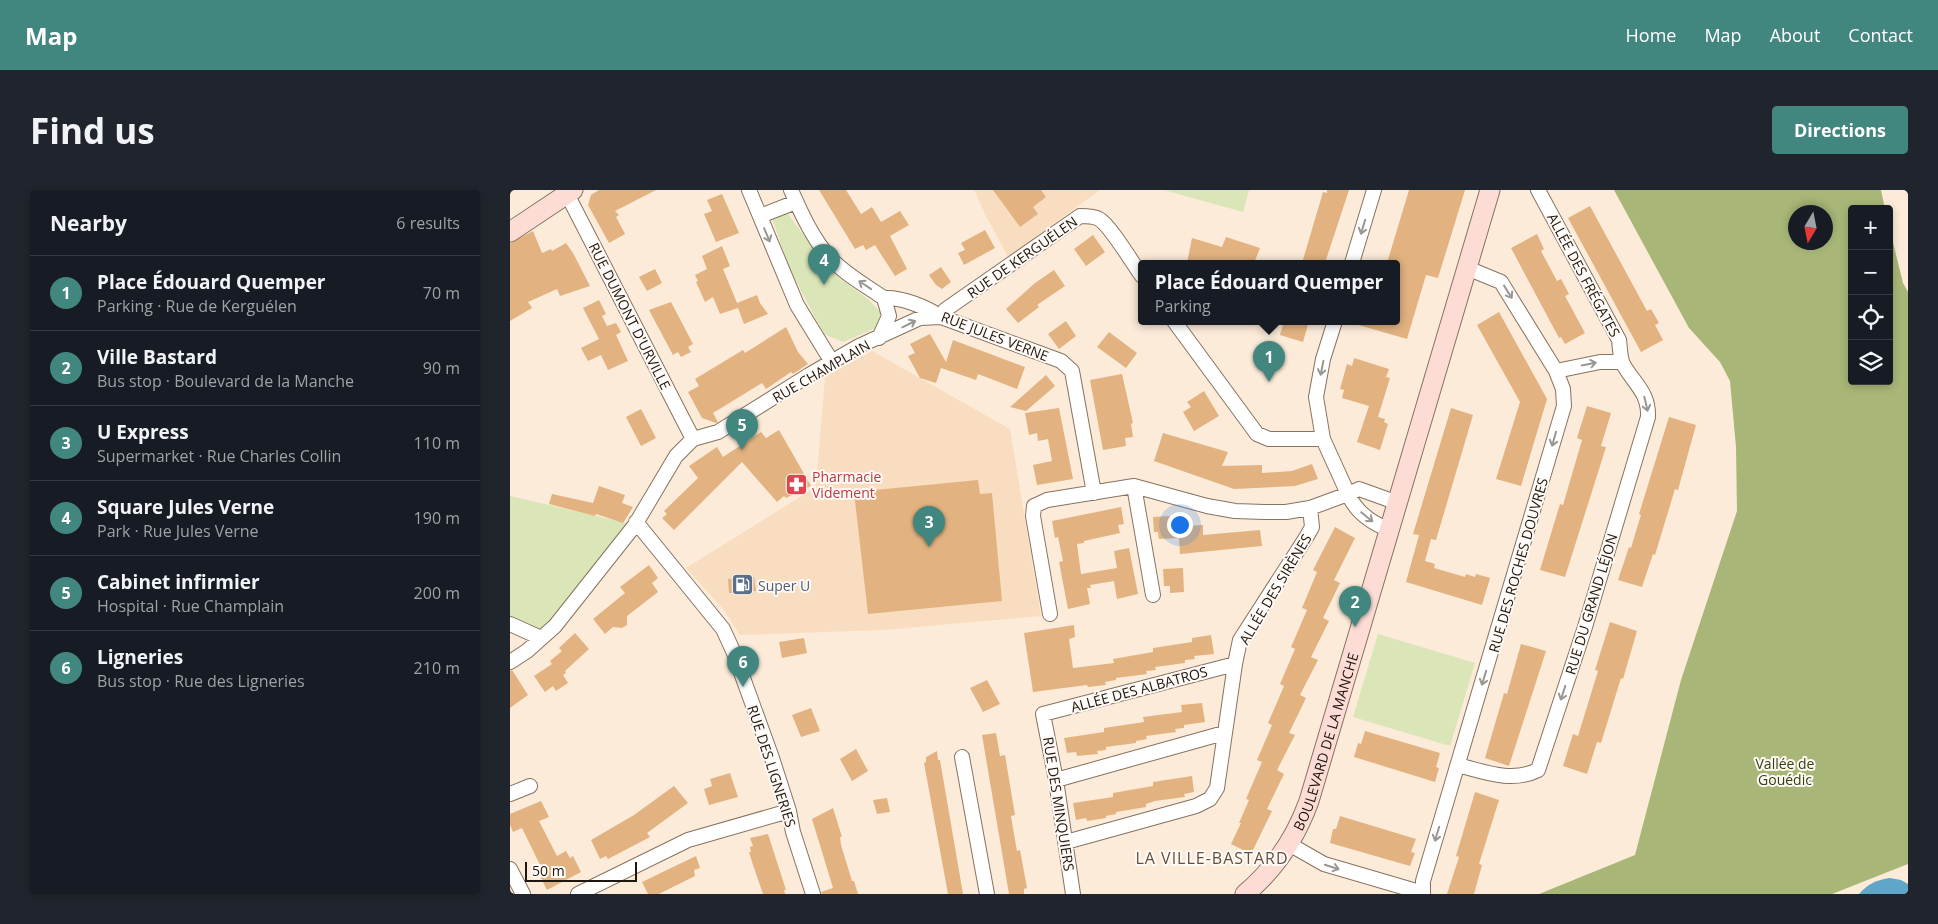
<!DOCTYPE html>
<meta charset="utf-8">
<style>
body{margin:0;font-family:"Open Sans",sans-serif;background:#20242c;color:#f1f3f6}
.controls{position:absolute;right:15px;top:15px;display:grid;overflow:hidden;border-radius:5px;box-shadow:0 2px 8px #0003}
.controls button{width:45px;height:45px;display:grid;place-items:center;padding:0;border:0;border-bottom:1px solid #363941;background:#171b24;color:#f1f3f6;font:25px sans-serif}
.compass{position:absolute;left:1278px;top:15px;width:45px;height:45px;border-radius:50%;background:#171b24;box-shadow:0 2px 8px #0003;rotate:190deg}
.scale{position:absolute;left:15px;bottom:12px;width:112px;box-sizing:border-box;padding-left:5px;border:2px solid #1e170f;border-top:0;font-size:14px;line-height:18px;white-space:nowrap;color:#1e170f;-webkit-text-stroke:4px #fffaf6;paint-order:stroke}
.you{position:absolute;left:669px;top:334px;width:18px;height:18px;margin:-12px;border:4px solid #fff;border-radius:50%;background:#1a73e8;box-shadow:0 0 0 8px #1a73e833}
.badge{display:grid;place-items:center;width:32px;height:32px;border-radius:50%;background:#42877f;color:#fff;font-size:16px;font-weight:700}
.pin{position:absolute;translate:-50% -41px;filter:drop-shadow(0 1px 2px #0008)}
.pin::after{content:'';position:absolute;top:26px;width:18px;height:15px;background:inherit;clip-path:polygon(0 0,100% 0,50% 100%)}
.popup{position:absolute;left:628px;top:70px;width:262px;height:65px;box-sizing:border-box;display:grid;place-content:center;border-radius:5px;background:#171b24;filter:drop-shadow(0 1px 4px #0005);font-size:16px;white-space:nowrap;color:#9ea1a6}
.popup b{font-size:19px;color:#f1f3f6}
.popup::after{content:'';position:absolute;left:50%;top:100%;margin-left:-10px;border:10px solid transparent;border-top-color:#171b24}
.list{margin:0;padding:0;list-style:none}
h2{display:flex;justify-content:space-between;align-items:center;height:65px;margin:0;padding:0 20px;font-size:21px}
h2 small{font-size:16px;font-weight:400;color:#9ea1a6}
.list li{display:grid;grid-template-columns:32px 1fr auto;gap:15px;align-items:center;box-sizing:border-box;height:75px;padding:0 20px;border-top:1px solid #363941}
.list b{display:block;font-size:19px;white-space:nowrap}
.list p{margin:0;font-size:16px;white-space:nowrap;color:#9ea1a6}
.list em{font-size:16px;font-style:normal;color:#9ea1a6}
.icon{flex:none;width:28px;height:28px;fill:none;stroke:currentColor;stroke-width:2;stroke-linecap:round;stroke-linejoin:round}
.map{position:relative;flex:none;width:1398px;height:704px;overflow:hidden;border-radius:5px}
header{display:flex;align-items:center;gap:30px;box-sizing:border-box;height:70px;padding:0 25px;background:#42877f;color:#fff}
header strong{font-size:24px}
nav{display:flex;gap:28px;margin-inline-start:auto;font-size:18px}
.intro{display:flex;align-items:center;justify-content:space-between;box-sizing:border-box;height:120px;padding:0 30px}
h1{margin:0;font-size:35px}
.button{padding:12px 22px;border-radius:5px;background:#42877f;color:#fff;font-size:18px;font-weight:700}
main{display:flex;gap:30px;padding:0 30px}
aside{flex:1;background:#171b24;border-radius:5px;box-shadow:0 2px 8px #0003}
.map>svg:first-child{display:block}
.built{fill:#f8ddc0}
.green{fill:#dae5b8}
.forest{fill:#a8b677;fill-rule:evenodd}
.water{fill:#60a6c8}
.building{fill:#e2b380}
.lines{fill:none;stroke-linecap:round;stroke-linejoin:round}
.street-casing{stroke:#86735f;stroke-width:16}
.secondary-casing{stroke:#86735f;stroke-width:21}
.street{stroke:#fff;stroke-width:14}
.secondary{stroke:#fddcd6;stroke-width:19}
.oneway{stroke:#9a9793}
.labels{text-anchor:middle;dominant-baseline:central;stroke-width:4;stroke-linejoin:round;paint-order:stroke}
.street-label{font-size:14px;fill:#1e170f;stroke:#fffaf6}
.health-label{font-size:14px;fill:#be3a42;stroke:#fffaf6;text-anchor:start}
.service-label{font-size:14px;fill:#4e5e75;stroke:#fffaf6;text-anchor:start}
.park-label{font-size:14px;fill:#363f0f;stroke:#fffaf6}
.quarter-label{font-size:16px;letter-spacing:1px;fill:#63513d;stroke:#fffaf6}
</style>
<header>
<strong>Map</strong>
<nav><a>Home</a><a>Map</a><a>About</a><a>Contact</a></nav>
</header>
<div class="intro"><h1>Find us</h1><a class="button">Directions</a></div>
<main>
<aside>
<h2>Nearby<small>6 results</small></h2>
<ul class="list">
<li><span class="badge">1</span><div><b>Place Édouard Quemper</b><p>Parking · Rue de Kerguélen</p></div><em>70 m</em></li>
<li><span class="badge">2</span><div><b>Ville Bastard</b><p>Bus stop · Boulevard de la Manche</p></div><em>90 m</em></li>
<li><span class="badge">3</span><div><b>U Express</b><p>Supermarket · Rue Charles Collin</p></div><em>110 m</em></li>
<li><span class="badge">4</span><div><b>Square Jules Verne</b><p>Park · Rue Jules Verne</p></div><em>190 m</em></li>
<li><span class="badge">5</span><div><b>Cabinet infirmier</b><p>Hospital · Rue Champlain</p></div><em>200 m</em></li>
<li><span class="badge">6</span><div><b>Ligneries</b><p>Bus stop · Rue des Ligneries</p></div><em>210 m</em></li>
</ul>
</aside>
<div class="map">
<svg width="1398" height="704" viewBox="0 0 1398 704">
<rect width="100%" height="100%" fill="#fcebd9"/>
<!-- built -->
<path class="built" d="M464,0h126l-92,67 -23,-43z
M362,161l138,78 31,187 -158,14 -143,5 -16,-25 -38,-42 130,-81 9,-110z"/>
<!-- green -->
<path class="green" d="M654,0h85l-6,22z
M278,24l42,57 39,29 12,13 -5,15 -33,14 -19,-8 -34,-64 -18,-52z
M0,306l125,29 -94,113 -31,-14z
M868,444l97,29 -25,83 -97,-29z"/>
<!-- forest -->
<path class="forest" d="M1104,0h267l4,19h-33v172h37v-155l14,57 5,9v572l-76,30h-293l96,-39 46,-175 56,-169 -1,-64 -6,-66 -10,-19 -31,-34zM1286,22h30v30h-30z"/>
<!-- water -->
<path class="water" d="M1380,688l11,2 7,4v10h-49c9,-10 17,-14 31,-16z"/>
<!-- building -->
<path class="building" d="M89,0h57l-41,21 4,4 -3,2 9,17 -16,9 -21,-38 3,-10z
M309,0h27l15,24 11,-7 9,15 19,-11 9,14 -19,11 17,33 -12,7 -20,-31 -9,5 -3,-5 -8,4z
M483,0h48l5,7 -13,10 5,7 -18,13z
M817,0h22l-24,73h-23l21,-71 4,1z
M899,0h56l-27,88 -12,-3 -19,64 -52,-15 1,-3h40v-58h-9z
M212,4l17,39 -23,9 -12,-28 8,-3 -5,-11z
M1080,16l57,105 4,-2 8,14 -4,2 8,15 -22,12 -73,-134z
M475,40l10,18 -31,17 -6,-12 7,-3 -4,-7z
M23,41l9,22 9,-4 1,2 14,-8 7,10 17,33 -30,10 -3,-7 -29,13 4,6 -22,13v-78z
M1027,44l7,15 -3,2 16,30 4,-2 8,15 -4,2 20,37 -20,11 -4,-7 -2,1 -48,-90z
M583,45l12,17 -19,14 -12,-17z
M716,47l34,11 -6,15h-67l5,-25 30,9z
M212,56l8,20 -7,3 14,34 20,-8 3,8 8,11 -24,10 -6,-16 -18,6 -7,-17 -8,5 -9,-20 2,-1 -3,-6 12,-6 -5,-13z
M431,77l10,15 -9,7 -6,-4 -7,-10z
M145,79l7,14 -15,8 -8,-14z
M544,80l11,16 -28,19 2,2 -21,16 -12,-14 29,-26z
M89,110l7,14 -4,2 5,10 9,-3 5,9 -5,3 12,26 -20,9 -7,-15 -13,6 -7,-13 18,-9 -16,-31z
M161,112l22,42 -5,3 3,5 -10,5 -3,-5 -5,3 -24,-45z
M989,122l48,87 -26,87 -25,-7 24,-77 -43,-77z
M556,131l10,15 -17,13 -11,-15z
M774,131h25l-6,21 -23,-7z
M276,137l12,25 10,12 -15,10 -2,-2 -25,17 -4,-6 -49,30 5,9 -2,1 -14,-5 -14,-26 11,-6 -4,-7 48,-29 2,3z
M599,142l28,21 -11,15 -29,-21z
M420,144l16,28 7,-22 72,27 -8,22 -39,-15 -2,6 -35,-12 -5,15 -16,-5 -12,-22 7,-3 -5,-9z
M844,168l35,11 -3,8 4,1 -12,39 7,2 -1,3 4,2 -8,26 -23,-8 12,-36 -27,-8 2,-8 -4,-1 7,-25 5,2z
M612,184l11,49 -2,1 2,13 -8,1 1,8 -23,4 -13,-70z
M536,185l9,11 -29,25 -16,-4z
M694,201l15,25 -25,15 -11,-19 8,-5 -4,-5z
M1077,216l24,7 -10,33 5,1 -41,130 -25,-7 20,-66 3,1 19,-65 -5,-2z
M549,218l14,71 -36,6 -4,-20 19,-4 -4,-22 -10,2 -1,-8 -8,2 -4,-22z
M941,218l22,7 -37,125 -5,-1 -6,22 10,3 -1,4 31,9 1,-3 9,3 1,-3 14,4 -8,27 -76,-23 13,-47 -6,-1z
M131,219l15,29 -15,8 -15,-29z
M1159,227l27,8 -18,65 -3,-1 -20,66 -2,-1 -11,33 -24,-7 11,-33 2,1 5,-17 5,-16 -2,-1z
M269,240l32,56 -25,12 -2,-2 -7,6 -35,-40 -68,68 -12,-12 5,-4 -3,-3 34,-33 -9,-12 28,-19 6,10 38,-25 5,6z
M653,243l65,19 -6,14 40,-1v8l30,-2 20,-7 6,15 -23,7 -61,3 -80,-28z
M468,290l2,14 12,-1 10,108 -134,13 -14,-122z
M89,296l26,9 -3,8 11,4 -10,16 -27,-9 -1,2 -46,-12 3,-10 41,9z
M611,317l3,17 -6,1 2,8 -36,8v2l-7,1 4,30 36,-6 -3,-17 15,-3 9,46 -21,5 -3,-18 -24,4 1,3h-4l3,16 -22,5 -9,-47 4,-1 -5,-24 -3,1 -3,-17z
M660,326l1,11 32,-2v10l57,-5 2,16 -82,8 -1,-16 -20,1 -1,-7h-4l-1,-15z
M825,337l20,11 -21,42 6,3 -17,35 6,3 -18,36 7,3 -18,35 6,3 -17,35 6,2 -18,35 7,4 -17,35 5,2 -21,43 -20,-10 10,-21h-2l10,-23 -3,-1 16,-37 -5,-2 15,-35 -4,-2 16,-37 -4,-2 15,-35 -4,-2 16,-37 -5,-2 15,-36 -4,-2z
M139,375l9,13 -6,5 6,9 -31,24v9l-5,3 -9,-1 -8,7 -12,-15 32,-26 -5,-6z
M673,378l1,24 -14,1v-7h-6l-1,-17z
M244,387l2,14 -27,2 -1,-14z
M1100,432l27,9 -14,48 -2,-1 -20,65 -4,-1 -10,32 -24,-8 10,-32 5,2 20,-65 -3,-1z
M564,435l1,12 -6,2 4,29 41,-5 -1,-4 40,-7v-4l39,-6v-4l19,-3 3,19 -20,2 1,3 -10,1v3l-30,4 1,3 -10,1 1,3 -31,4v2l-11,2 1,3 -18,2 -1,-2 -54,7 -9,-59z
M65,443l14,16 -24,22 1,2 -3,2 5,8 -12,8 -3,-5 -8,6 -11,-16 18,-12 -2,-3 12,-10 -3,-3z
M294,448l3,15 -25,5 -3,-16z
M1011,454l25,7 -37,115 -24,-8 19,-65 3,1z
M2,480l16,25 -18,13v-37z
M477,490l13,24 -17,8 -13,-24z
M692,513l3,19 -21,3v3l-9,1 1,3 -30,4 1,3 -11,2v2l-30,4v3l-9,1 1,3 -21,2 -1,-4 -9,1 -3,-15 40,-6v-4l40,-6 -1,-5 39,-5 -1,-7z
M301,518l9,23 -19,6 -9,-22z
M855,541l75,22 -4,14 3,1 -4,14 -81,-25 4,-14 3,1z
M486,543l4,23 5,-1 10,60 -4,1 3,18 3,17 3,-1 7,38 -3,1v5h-15l-27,-159z
M346,559l12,22 -16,10 -12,-22z
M427,561l1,9h2l23,134h-15l-24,-131 2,-1v-5z
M220,583l8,24 -29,8 -5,-16 8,-3 -2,-7z
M682,586l2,16 -10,2 1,3 -30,4 -9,3v3l-30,5v2l-10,2v2l-19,3 -1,-3 -10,2 -3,-17 40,-6v-4l40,-7v-4z
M164,596l14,17 -41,30 3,4 -42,22 -2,-3 -6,3 -9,-19 43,-25z
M965,602l24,8 -20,64 3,1 -8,29h-27l12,-37 -3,-1z
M377,608l3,14 -13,2 -4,-14z
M31,611l8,16 -10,4 18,35 9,-5 4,7 3,-2 8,16 -34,18 -8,-16 4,-3 -21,-43 -9,4 -3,-7v-11z
M323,618l9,29h-2l1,8 11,36h2l4,13h-36l-1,-2 12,-4 -21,-69z
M830,626l76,23 -5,13 4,1 -5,13 -80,-23 3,-14h3z
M258,644l18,56h-2l1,4h-22l-10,-29 -4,-13h2l-1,-5 3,-1 -3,-8z
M186,666l4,12 -6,2 1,6 -36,18h-11l-6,-12z"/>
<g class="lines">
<defs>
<path id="street" d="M55,0l128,249
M239,0l48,115 35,57
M281,0c10,23 22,49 39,68 15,16 36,28 54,40l5,18 -10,22
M250,26l36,-14
M842,73l22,-73
M374,108c18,-1 42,9 57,19l120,44 11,10 22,122
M431,127l4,-7 135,-94c7,0 14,0 19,3 11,6 34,45 43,57
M664,131l83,113 12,5h54
M1046,181l44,-9h22
M624,296l19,109
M126,332l87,107 11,24 38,105 17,53 4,21 20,62
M880,340c-19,-7 -34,-18 -42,-36l11,-5 39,14
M540,424l-17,-98 1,-10 13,-6 87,-14 73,20 28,5 29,1h22l24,-4 38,-14 -25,-55 -7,-42 7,-38 12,-38
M0,434l31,14
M0,472l17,-11 28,-25 80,-101 41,-69 17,-17 25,-7 91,-57 50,-29 61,-28 21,-1
M452,567l25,137
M948,575c27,7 54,18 80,5l47,-143 63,-210c1,-25 -14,-33 -25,-53 -3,-6 -3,-17 -4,-24l-81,-150
M546,590l168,-47
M0,604l20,-8
M556,652l130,-36 14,-7 7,-11 18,-124 5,-24 67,-104 5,-9 -2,-19
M779,654l35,20 99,29
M0,679l13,25
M68,704l110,-54 101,-29
M563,704l-17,-114 -13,-66 192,-50
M913,704v-13l141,-475 -1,-17 -7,-18 -55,-89 -34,-14"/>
<g id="secondary">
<path d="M0,42l63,-42"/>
<path id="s1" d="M735,704c30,-25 51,-57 64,-93l181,-611"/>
</g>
</defs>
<!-- street casing -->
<use href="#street" class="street-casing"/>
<!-- secondary casing -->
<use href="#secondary" class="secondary-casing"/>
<!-- street -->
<use href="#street" class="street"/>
<!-- secondary -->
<use href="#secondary" class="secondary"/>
</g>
<!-- one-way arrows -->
<defs><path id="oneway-shaft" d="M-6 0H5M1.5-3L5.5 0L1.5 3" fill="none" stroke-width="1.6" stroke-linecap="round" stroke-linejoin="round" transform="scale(1.25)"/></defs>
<g class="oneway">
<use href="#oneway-shaft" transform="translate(853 37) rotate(107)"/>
<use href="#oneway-shaft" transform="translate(257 45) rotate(67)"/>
<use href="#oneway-shaft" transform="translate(355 95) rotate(-146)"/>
<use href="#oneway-shaft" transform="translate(998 102) rotate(58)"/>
<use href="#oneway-shaft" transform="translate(399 134) rotate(-26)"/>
<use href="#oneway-shaft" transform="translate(1079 174) rotate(-11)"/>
<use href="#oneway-shaft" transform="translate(812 178) rotate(101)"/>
<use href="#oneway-shaft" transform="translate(1136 214) rotate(77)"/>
<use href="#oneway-shaft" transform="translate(1044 249) rotate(106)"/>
<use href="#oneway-shaft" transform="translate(857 327) rotate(39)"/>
<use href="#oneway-shaft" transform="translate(974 488) rotate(107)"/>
<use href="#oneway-shaft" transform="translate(1053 503) rotate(108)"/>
<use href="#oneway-shaft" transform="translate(927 644) rotate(107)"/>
<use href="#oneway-shaft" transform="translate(822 677) rotate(18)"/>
</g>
<!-- icons -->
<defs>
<symbol id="pharmacy-square" viewBox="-11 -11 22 22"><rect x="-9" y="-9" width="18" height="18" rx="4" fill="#e0444e" stroke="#fffaf6"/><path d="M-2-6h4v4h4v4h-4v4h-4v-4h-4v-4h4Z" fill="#fff"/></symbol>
<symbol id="fuel-square" viewBox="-11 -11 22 22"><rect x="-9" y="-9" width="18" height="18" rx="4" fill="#5c6f8a" stroke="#fffaf6"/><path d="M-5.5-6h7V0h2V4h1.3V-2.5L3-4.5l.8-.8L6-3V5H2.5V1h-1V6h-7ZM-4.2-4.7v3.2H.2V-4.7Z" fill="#fff"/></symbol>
</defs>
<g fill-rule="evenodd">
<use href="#pharmacy-square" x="274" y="282" width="25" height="25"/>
<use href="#fuel-square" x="220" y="382" width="25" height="25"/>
</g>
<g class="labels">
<!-- street labels -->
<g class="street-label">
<text transform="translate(512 67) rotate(-35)">RUE DE KERGUÉLEN</text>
<text transform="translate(1074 85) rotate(62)">ALLÉE DES FRÉGATES</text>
<text transform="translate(120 126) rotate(63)">RUE DUMONT D'URVILLE</text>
<text transform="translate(485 146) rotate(21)">RUE JULES VERNE</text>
<text transform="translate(311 181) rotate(-30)">RUE CHAMPLAIN</text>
<text transform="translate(1008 375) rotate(-74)">RUE DES ROCHES DOUVRES</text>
<text transform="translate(765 399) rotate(-59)">ALLÉE DES SIRÈNES</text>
<text transform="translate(1081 414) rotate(-73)">RUE DU GRAND LÉJON</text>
<text transform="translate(629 499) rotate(-15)">ALLÉE DES ALBATROS</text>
<text stroke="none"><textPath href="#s1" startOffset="176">BOULEVARD DE LA MANCHE</textPath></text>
<text transform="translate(262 576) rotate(72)">RUE DES LIGNERIES</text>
<text transform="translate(549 614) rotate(81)">RUE DES MINQUIERS</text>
</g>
<!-- health labels -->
<g class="health-label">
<text x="302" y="286">Pharmacie<tspan x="302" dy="16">Videment</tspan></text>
</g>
<!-- service labels -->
<g class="service-label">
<text x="248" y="395">Super U</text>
</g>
<!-- park labels -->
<g class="park-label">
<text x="1275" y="573">Vallée de<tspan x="1275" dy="16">Gouédic</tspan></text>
</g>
<!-- quarter labels -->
<g class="quarter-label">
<text x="702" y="668">LA VILLE-BASTARD</text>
</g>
</g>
</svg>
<div class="controls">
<button>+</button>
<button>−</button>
<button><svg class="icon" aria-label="locate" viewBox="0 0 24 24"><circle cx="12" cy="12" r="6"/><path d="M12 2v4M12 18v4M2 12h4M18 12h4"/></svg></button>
<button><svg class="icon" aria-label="layers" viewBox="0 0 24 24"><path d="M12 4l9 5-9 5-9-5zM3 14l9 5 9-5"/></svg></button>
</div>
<svg class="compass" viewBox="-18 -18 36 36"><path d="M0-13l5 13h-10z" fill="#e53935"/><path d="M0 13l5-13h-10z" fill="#9ea1a6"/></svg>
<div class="scale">50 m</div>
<div class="you"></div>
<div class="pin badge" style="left:759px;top:192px">1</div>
<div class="popup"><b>Place Édouard Quemper</b>Parking</div>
<div class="pin badge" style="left:845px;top:437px">2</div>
<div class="pin badge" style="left:419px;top:357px">3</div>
<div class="pin badge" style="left:314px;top:95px">4</div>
<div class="pin badge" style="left:232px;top:260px">5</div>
<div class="pin badge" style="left:233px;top:497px">6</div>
</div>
</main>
